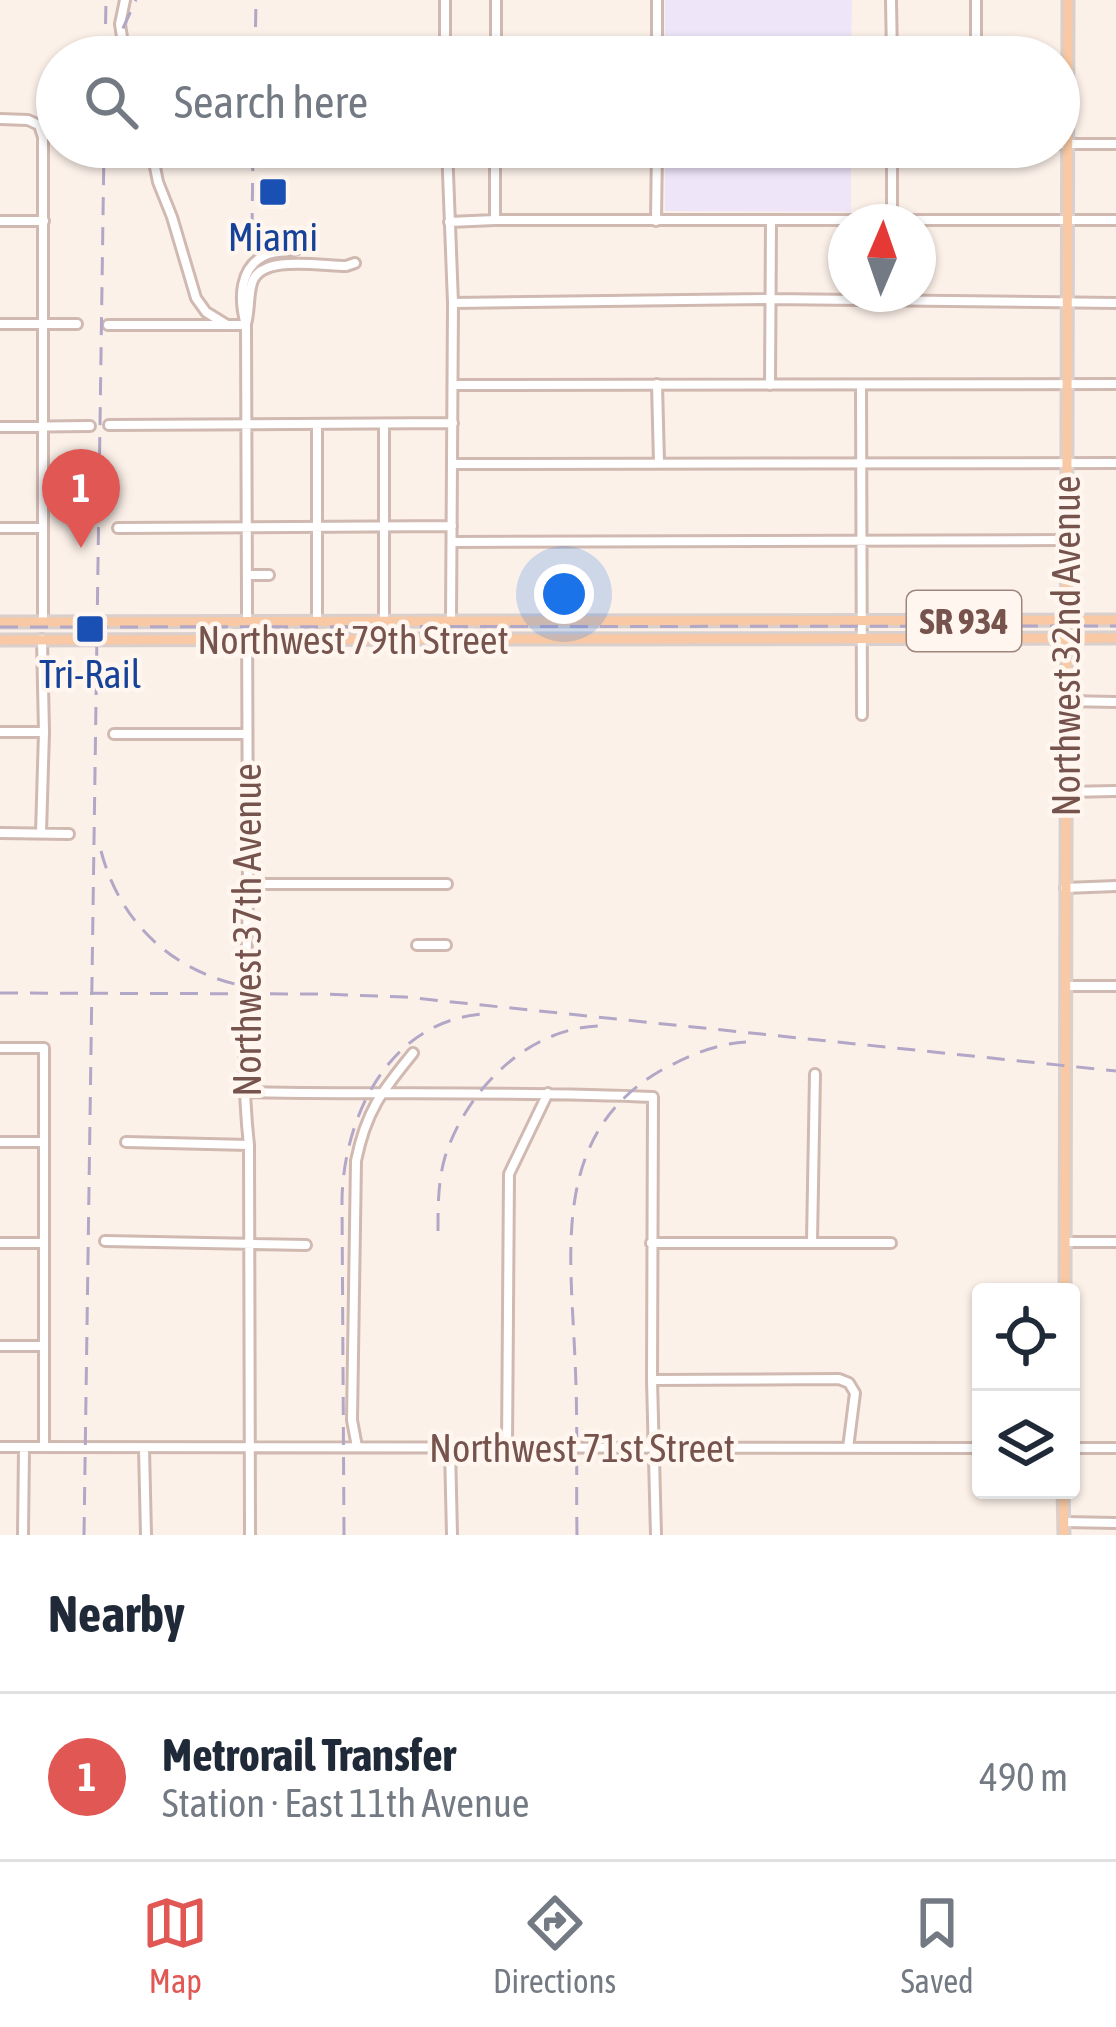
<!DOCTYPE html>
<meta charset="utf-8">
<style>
body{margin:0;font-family:"Asap Condensed",sans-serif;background:#f6f6f7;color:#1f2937}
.controls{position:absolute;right:36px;bottom:36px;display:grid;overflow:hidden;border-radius:12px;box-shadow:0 3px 9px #0004}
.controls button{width:108px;height:108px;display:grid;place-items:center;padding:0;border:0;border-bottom:3px solid #e0e1e3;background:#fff;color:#1f2937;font:60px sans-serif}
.compass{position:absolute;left:828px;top:204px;width:108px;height:108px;border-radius:50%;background:#fff;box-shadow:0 3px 9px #0004;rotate:2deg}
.you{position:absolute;left:564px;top:594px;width:42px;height:42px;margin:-30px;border:9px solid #fff;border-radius:50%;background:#1a73e8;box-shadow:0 0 0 18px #1a73e833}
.badge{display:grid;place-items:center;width:78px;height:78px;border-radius:50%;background:#e15753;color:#fff;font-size:39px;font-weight:700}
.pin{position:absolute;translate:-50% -99px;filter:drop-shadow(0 3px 6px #0008)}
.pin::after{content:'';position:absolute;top:63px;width:42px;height:36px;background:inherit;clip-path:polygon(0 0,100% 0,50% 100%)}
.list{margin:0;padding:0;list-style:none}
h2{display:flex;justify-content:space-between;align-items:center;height:156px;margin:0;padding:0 48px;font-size:51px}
h2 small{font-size:39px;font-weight:400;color:#747a83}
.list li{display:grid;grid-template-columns:78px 1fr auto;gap:36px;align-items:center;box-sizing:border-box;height:168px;padding:0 48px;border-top:3px solid #e0e1e3}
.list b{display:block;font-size:45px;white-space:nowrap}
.list p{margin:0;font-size:39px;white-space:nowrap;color:#747a83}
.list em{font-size:39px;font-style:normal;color:#747a83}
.icon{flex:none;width:66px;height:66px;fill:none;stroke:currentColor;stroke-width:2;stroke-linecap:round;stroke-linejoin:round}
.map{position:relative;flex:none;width:1116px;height:1535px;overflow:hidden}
.search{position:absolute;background:#fff;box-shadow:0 3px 9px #0004;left:36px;right:36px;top:36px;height:132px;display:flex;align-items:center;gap:30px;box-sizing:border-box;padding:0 42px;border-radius:66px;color:#747a83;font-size:45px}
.sheet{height:324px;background:#fff}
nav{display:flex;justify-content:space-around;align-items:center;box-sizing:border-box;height:168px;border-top:3px solid #e0e1e3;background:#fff;font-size:33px;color:#747a83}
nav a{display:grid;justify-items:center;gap:6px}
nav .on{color:#e15753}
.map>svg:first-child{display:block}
.education{fill:#eee5f9}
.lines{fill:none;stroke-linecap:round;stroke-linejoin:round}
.minor-casing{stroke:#d0b9b1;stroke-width:14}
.major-casing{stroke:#d9cfcd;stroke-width:15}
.minor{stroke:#fff;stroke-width:8}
.major{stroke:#f8c9a4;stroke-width:9}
.rail{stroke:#b2a7c6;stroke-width:3;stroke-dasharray:18 12;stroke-linecap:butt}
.transit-dot{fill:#1a4fb4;stroke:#fef6ef;stroke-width:4.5}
.labels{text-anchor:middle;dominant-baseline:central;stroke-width:9;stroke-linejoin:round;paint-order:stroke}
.shield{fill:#fef6ef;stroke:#9f857e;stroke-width:3}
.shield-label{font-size:36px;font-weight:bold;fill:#76544d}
.transit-label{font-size:39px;fill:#164399;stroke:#fef6ef}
.street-label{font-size:39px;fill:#76544d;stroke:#fef6ef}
</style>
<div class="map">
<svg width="1116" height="1535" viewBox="0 0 1116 1535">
<rect width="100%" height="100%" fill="#fcf1e9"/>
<!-- education -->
<path class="education" d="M665,0h187l-1,57h-186z
M665,147h186v65l-186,-1z"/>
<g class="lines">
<defs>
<path id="minor" d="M125,0l-5,24 5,33
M496,0v57
M657,0v57
M891,0l1,57
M445,57v-57
M976,57v-57
M0,119l28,1 11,5 4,12v485
M1059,144h57
M151,147l7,35 14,35 24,81 10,14 21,13
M447,147l6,156 -2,318
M495,147v73
M892,147v73
M0,221h44
M656,221l1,-74
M449,222l46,-2h621
M453,303l316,-4 347,4
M0,324h77
M246,324c4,-14 2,-28 6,-41 8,-29 69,-17 94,-17l9,-3
M108,325h138
M657,384l2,79
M453,385l663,-1
M770,385l1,-164
M861,385l1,330
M317,424v198
M109,425l344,-2
M0,427l90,-1
M452,464l664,-1
M0,528h42
M118,528l334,-2
M452,542l614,-2
M247,575h22
M384,622v-198
M1066,701l50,1
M0,732h44
M114,734h133
M1066,792l50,-1
M0,833l69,1
M41,833l3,-101 -2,-93
M248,884h199
M1065,888l51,-2
M417,945h29
M1066,986h50
M0,1048h44v399
M243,1092c137,3 273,-1 410,5l-1,283 4,155
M0,1142h43
M126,1142l123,3
M105,1241l201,4
M812,1241l3,-167
M1065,1242h51
M0,1243h43
M651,1243h240
M0,1346h44
M652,1380l187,-1 10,4 6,10 -7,55
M0,1447l981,1
M357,1447l-5,-27 4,-259c10,-50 26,-70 57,-108
M507,1447l2,-273 39,-81
M144,1448l2,87
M450,1448l2,87
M1071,1448h45
M1064,1522l52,1
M23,1535l1,-87
M250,1535l-1,-390c-10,-88 -1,-176 -1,-264 -1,-185 -1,-370 -2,-556 -7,-25 -8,-59 22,-71 9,-3 20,-2 29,-5"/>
<path id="major" d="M0,622l1116,-2
M0,640l1116,-2
M1065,1292l3,-1292
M1063,1490l1,45"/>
</defs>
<!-- minor casing -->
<use href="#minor" class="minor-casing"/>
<!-- major casing -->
<use href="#major" class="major-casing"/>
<!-- minor -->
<use href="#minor" class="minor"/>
<!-- major -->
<use href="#major" class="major"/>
<!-- rail -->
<path class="rail" d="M105,54l1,-54
M114,57l4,-18 18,-39
M255,57l1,-57
M252,231l1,-84
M0,627l1116,-1
M101,851c18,69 68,118 138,134
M0,993l320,1 85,3 711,74
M438,1231c0,-25 0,-50 7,-74 21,-66 81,-128 153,-131
M84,1535l20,-1388
M344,1535l-2,-336c2,-85 49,-179 142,-185
M577,1535c-1,-58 1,-117 -2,-175 -4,-106 -25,-225 85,-289 28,-15 54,-27 86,-29"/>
</g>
<!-- markers -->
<g class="transit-dot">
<rect x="258" y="177" width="30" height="30" rx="6"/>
<rect x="75" y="614" width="30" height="30" rx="6"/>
</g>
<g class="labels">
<!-- shield labels -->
<rect class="shield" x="907" y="591" width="114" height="60" rx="9"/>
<g class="shield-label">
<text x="964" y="621">SR 934</text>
</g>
<!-- transit labels -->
<g class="transit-label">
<text x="273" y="237">Miami</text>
<text x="90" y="674">Tri-Rail</text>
</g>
<!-- street labels -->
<g class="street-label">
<text x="353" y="640">Northwest 79th Street</text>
<text transform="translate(1066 646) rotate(-90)">Northwest 32nd Avenue</text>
<text transform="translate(247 930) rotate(-90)">Northwest 37th Avenue</text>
<text x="582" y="1448">Northwest 71st Street</text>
</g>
</g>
</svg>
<div class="controls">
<button><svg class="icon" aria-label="locate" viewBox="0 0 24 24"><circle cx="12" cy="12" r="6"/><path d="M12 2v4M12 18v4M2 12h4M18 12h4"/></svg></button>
<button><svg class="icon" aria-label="layers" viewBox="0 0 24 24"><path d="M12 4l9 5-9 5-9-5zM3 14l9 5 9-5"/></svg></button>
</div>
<svg class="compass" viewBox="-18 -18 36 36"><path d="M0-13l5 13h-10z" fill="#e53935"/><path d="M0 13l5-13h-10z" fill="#747a83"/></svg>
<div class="you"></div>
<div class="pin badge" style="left:81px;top:548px">1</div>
<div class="search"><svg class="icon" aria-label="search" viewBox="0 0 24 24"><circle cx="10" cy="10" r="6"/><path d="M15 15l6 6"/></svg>Search here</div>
</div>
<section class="sheet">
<h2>Nearby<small></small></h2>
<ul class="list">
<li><span class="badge">1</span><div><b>Metrorail Transfer</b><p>Station · East 11th Avenue</p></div><em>490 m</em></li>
</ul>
</section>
<nav>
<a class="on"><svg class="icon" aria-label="map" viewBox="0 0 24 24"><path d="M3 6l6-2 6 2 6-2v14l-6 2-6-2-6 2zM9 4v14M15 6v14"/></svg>Map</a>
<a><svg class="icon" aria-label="directions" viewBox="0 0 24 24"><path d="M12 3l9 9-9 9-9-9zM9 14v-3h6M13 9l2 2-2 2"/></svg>Directions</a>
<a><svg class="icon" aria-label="saved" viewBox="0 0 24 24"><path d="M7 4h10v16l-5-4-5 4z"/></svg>Saved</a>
</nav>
